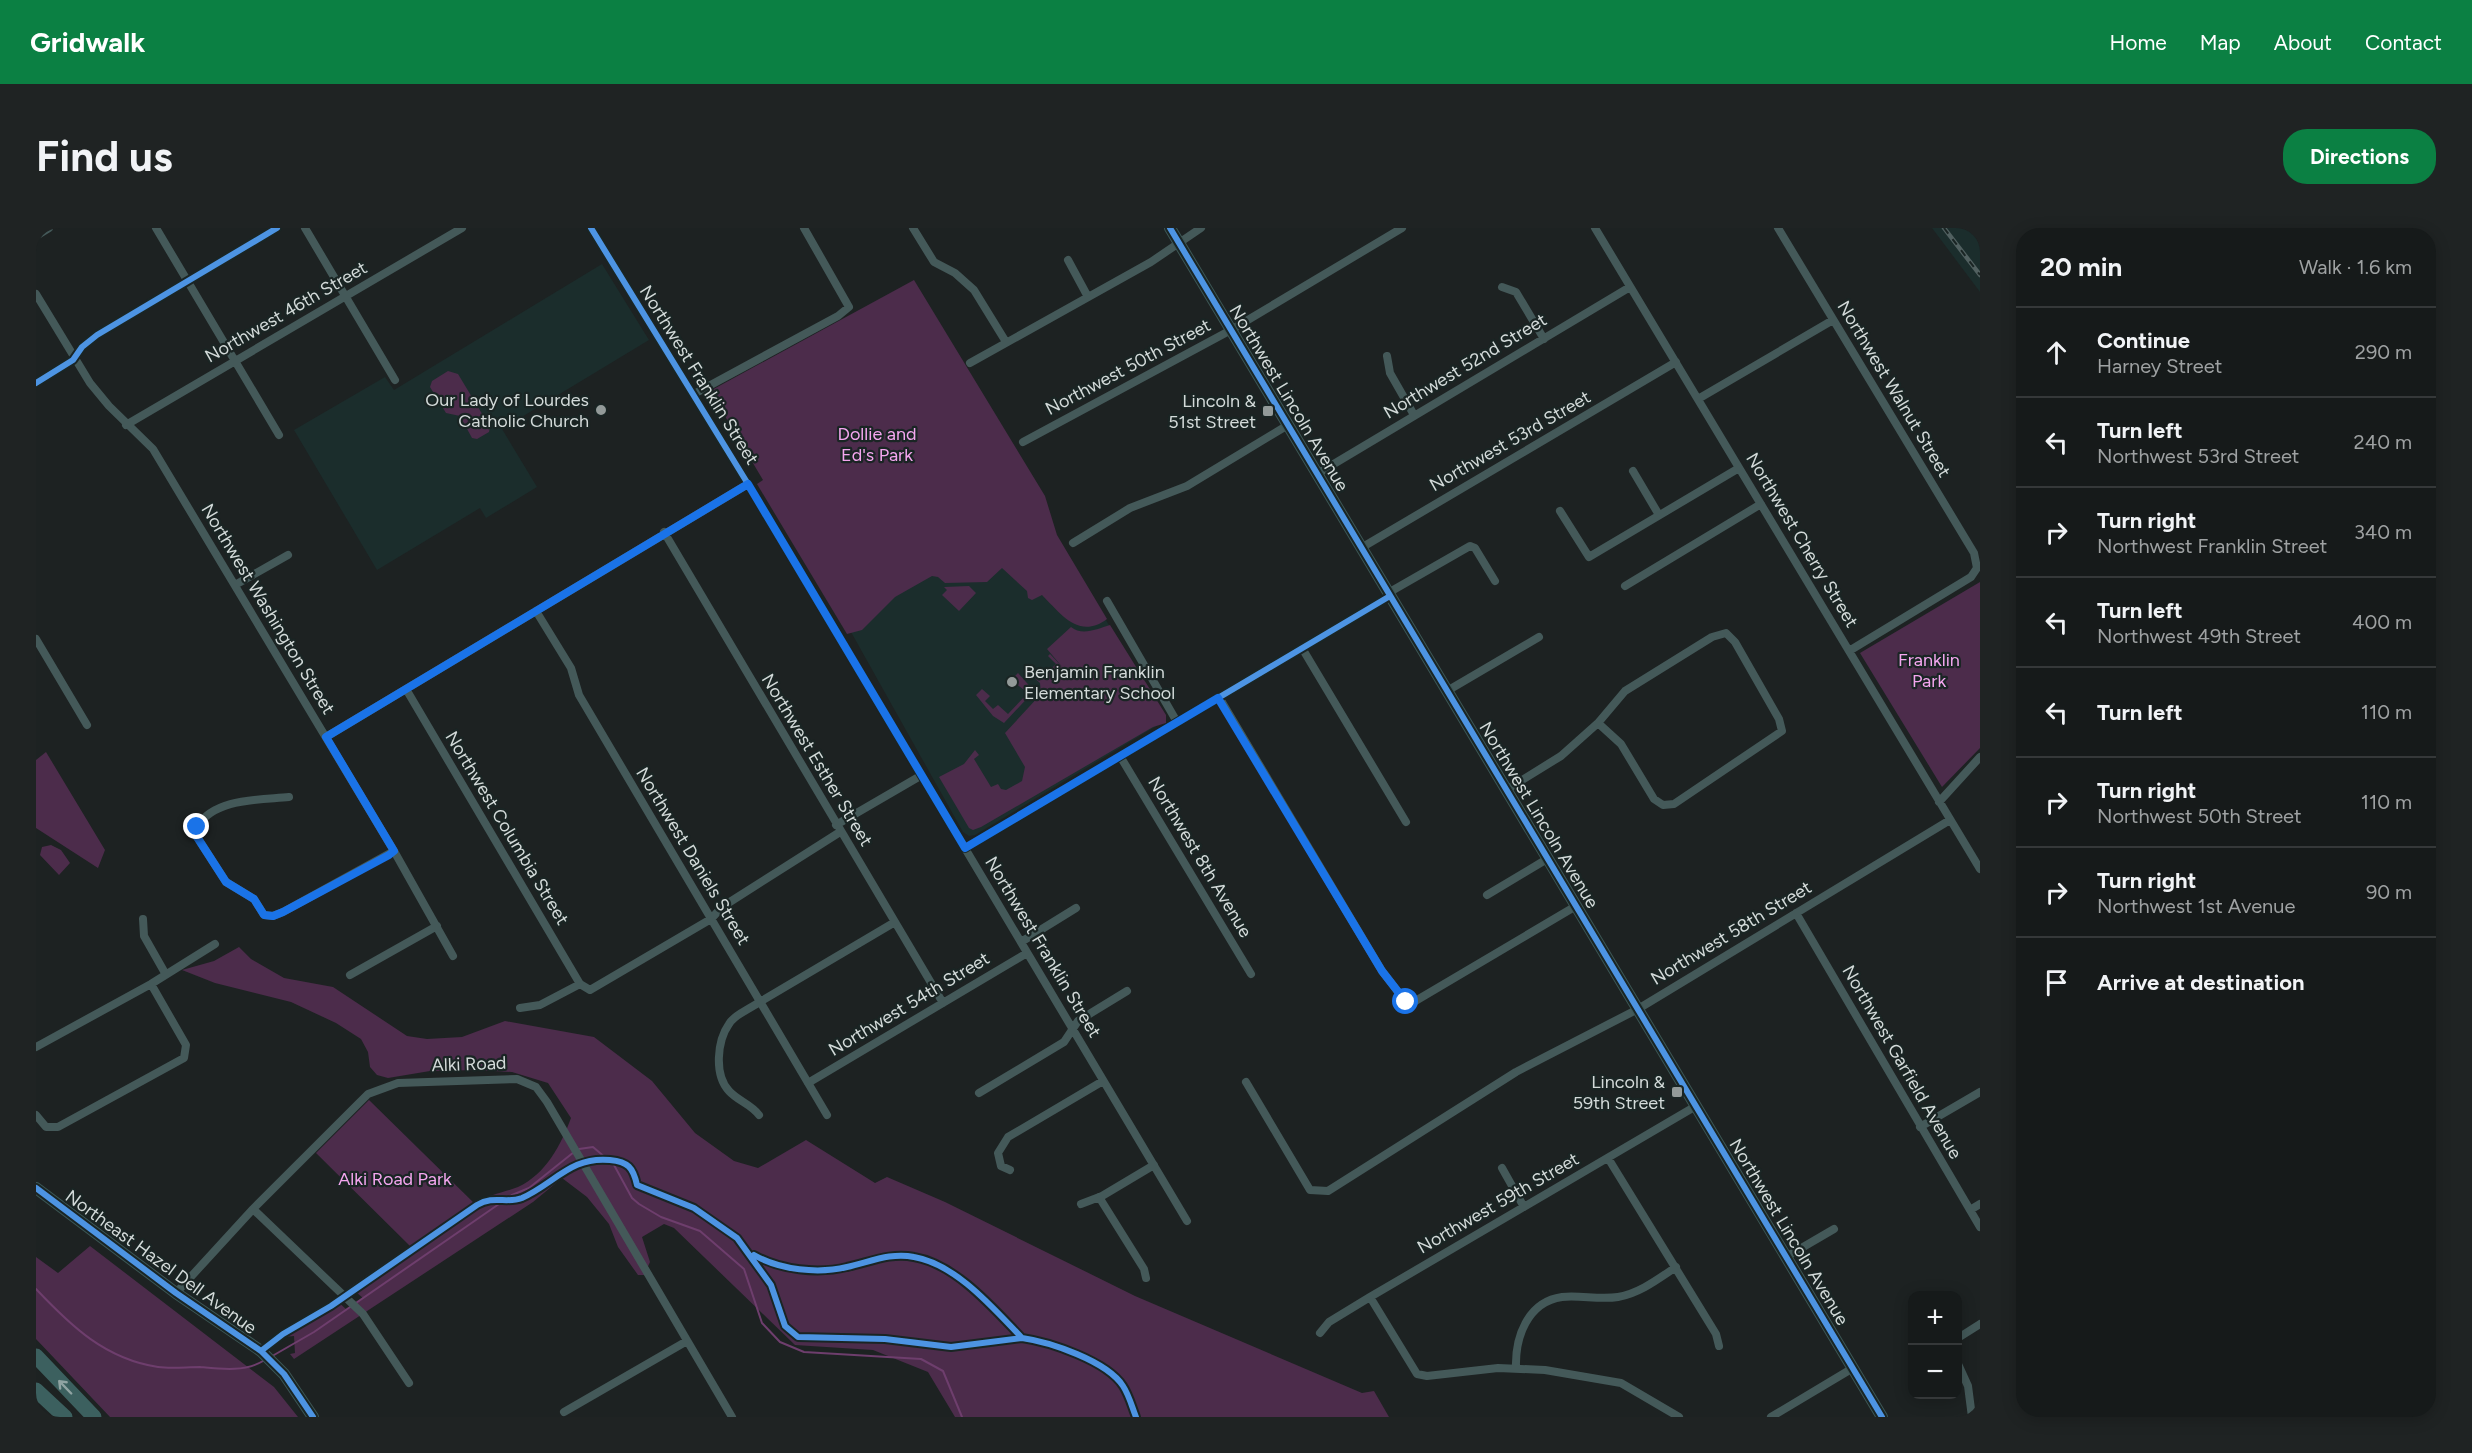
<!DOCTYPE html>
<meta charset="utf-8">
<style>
body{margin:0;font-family:Figtree,sans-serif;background:#1f2323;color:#f1f3f6}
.controls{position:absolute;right:18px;bottom:18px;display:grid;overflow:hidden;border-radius:12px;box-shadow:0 3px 15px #0003}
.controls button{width:54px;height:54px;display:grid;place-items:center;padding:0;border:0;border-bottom:2px solid #353839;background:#161a1a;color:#f1f3f6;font:30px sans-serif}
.stop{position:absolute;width:18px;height:18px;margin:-14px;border:4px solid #1a73e8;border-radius:50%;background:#fff}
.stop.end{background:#1a73e8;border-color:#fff;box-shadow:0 2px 6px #0008}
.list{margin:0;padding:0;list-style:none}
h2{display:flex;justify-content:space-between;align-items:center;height:78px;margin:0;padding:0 24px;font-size:26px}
h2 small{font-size:20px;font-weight:400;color:#9ea1a2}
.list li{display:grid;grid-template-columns:39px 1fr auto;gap:18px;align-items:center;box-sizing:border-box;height:90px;padding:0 24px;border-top:2px solid #353839}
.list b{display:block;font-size:22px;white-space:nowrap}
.list p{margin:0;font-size:20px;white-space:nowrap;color:#9ea1a2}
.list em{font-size:20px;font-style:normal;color:#9ea1a2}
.icon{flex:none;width:33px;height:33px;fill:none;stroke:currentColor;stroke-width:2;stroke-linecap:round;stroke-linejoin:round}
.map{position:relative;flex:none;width:1944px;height:1189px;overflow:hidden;border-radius:24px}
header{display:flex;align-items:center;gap:36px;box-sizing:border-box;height:84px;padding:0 30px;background:#0b8043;color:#fff}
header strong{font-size:28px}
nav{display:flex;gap:33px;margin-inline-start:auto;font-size:21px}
.intro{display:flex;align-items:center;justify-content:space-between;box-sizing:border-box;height:144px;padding:0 36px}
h1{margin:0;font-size:42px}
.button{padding:15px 27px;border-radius:24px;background:#0b8043;color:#fff;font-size:21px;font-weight:700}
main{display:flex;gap:36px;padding:0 36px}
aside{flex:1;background:#161a1a;border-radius:24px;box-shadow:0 3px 15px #0003}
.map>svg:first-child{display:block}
.built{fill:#1b2d2c}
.green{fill:#4c2c4b}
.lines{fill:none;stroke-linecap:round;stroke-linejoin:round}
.stream{stroke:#6e3e6d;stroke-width:2}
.street{stroke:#445959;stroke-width:8}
.secondary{stroke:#3c5655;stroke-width:12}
.highway{stroke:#3c605f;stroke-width:15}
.rail-casing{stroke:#516060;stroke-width:4.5}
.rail{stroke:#1a2524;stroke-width:2;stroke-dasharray:7;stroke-linecap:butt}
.cycleway-casing{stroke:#1a2524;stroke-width:10}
.cycleway{stroke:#4d94e3;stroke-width:6}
.oneway{stroke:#8fa3a2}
.route{stroke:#1a73e8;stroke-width:8}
.poi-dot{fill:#939a99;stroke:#1a2524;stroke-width:2}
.labels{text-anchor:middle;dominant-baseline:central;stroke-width:4.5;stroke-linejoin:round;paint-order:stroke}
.street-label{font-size:18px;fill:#d3dad9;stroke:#1a2524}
.poi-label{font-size:18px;fill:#d3dad9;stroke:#1a2524;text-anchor:end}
.park-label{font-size:18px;fill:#f4a6ef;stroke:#1a2524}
</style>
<header>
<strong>Gridwalk</strong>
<nav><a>Home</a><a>Map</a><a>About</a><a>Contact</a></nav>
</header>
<div class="intro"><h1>Find us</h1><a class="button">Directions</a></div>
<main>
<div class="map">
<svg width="1944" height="1189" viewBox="0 0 1944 1189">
<rect width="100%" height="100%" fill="#1d2222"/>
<!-- built -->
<path class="built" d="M1896,0h48v64z
M566,36l47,76 -147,89 35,58 -51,31 -6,-10 -103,62 -83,-140 91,-53 9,13z
M996,272l133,216 -2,6 -188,113 -6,1 -6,-4 -126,-225z"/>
<!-- green -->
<path class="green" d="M878,52l131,216 12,39 50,84c-28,21 -46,-5 -65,-24l-10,5 -4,-2 -1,-7 -25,-23 -15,14 -42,1 -7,-6 -6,-1 -37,21 -33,33 -15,4 -90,-150 6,-4 -53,-89z
M412,143l10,3 32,53 -1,5 -12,7 -5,-1 -12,-22 -14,-3 -16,-26 2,-6z
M1944,354v166l-38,39 -82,-134z
M933,358l7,7 -17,18 -17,-16 5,-5 -3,-3z
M1074,397l56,90v8l-13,4 -172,100 -8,3 -4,-2 -30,-51 25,-13 11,-14 4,5 -5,4 17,28 7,-3 3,5 5,1 16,-9 3,-14 -20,-34 36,-39 -1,-11 -13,-12 2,-3 10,13 17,-17 -8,-8 2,-2 14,15 -17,-20 24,-22c11,9 26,2 39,-2z
M982,445l16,18 -30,32 -11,-7 -17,-21 6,-6 8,7 -5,5 8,8 5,-4 10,9 20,-21 -17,-13z
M10,524l59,98 -7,18 -62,-40v-68z
M15,617l10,5 9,13 -11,12 -19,-20 2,-8z
M203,719l12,12 33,19 49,9 74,49 20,3 35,-2 43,-16 89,16 58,44 43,52 39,28 24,7 48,-28 69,43 12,-6 58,25 190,94 227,97 12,-2 15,26h-434l-27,-45 -55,-22 -78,-5 -121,-117 -10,-4 -22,13 8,25 -6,13h-6l-20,-28 -9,-23 -22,-27 -25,-19 -29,24 -239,157 -4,-5 5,-1 -1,-17 -21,2 63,-38 11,10 16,-12 -13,-11 60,-41 -94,-93 53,-53 106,104c14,-10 28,-11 43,-17 28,-13 43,-42 53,-69l-23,-35 -36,-11 -35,-2 -47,1 -42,7 -11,-3 -7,-8 -2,-15 -7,-13 -25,-16 -45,-21 -76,-19 -33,-13 32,-9z
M54,1018l184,141 24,30h-188l-74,-78v-82l22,16z"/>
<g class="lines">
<!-- stream -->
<path class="stream" d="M543,921l14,-2 21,18 18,33 7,6 22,13 39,14 44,38 18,54 18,19 24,10 117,7 22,12 19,46
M0,1061c35,37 69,70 122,78 14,2 28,0 42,0 21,2 45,5 63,-6
M238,1127l40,-23 198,-137 17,-7 45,-36"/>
<!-- street -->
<path class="street" d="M120,0l123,207
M269,0l90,152
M555,0l157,256 439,737
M877,0l21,34 21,11 19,17 32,52
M1559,0l385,641
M1742,0l196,325 3,15 -6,9 -122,74
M0,8l13,-8
M1032,32l20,37
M1466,59l14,5 28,47
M0,66l54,89 19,23 44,43 241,402 59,105
M1351,128l3,17 24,42
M934,135l181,-101 50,-34
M0,155l37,-23 9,-13 15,-12 180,-107
M658,166l144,-78 11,-9 -45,-79
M1662,171l135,-79
M90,197l336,-197
M987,214l208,-112 171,-102
M1597,243l26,44
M1281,246l313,-187
M1524,283l29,46 150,-89
M628,304l279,471
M1037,315l57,-35 57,-22 101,-61
M1325,320l315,-186
M199,357l53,-30
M1589,358l136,-82
M1352,365l82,-47 5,2 20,33
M1071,373l70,121
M500,383l35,57 8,27 248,420
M1690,405l9,9 44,77 3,12 -108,73 -11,1 -9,-6 -33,-55 -23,-21 27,-32 87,-54z
M0,411l51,86
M1266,420l104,174
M370,461l174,295
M1411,463l92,-54
M1183,469l163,274 24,31 6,1 164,-97
M290,509l422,-253
M1084,528l131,218
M1470,562l55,-34 37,-33
M253,569c-30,3 -75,1 -92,30v10l29,45 28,17 10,16 9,1 10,-4 111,-61
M1903,574l41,-45
M800,597l86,-50
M929,620l425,-252
M1451,667l60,-36
M1760,685l184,314
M107,691l1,17 21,37
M985,714l55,-34
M314,747l87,-49
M484,780l20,-3 40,-21 10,6 121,-71 11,-12 118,-75
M0,819l115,-63 64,-40
M1210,854l64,108 18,1 188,-119 122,-63 312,-189
M772,855l219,-130
M943,865l85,-51 14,-21 49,-30
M0,887l10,12h12l126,-69 2,-13 -35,-61
M723,887c-8,-11 -21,-14 -30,-24 -15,-16 -12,-50 0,-67 4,-7 12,-11 19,-15l147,-87
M1884,899l60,-35
M1572,930l108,176 3,12
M1466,940l22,39
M974,942l-9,-4 -3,-13 10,-16 95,-56
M1063,969l45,72 2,9
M1045,976l21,-8 52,-31
M217,981l110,105 46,69
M1934,982l10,-6
M1750,1029l48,-28
M140,1065l77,-84 115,-115 30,-11 119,-4 19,8 11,15 185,315
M1334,1069l47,77 10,2 71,-8 47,2 76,13 58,34
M1284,1105l9,-11 41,-25 326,-191
M1922,1110l22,-14
M1922,1136l10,22 4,31
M1480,1140c-1,-30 11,-66 46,-71 18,-2 38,3 56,0 22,-4 40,-18 58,-30
M528,1184l123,-71
M1735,1189l82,-49"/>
<!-- secondary -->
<path class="secondary" d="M1134,0l712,1189
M0,960l140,105 85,58 23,23 29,43"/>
<!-- highway -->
<path class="highway" d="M0,1128l58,61
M0,1162l29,27"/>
<defs>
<path id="rail" d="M1908,0l36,47"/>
</defs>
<!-- rail casing -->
<use href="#rail" class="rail-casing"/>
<!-- rail -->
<use href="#rail" class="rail"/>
<defs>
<path id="cycleway" d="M555,0l157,256 217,364 425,-252
M1134,0l712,1189
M0,155l37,-23 9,-13 15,-12 180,-107
M0,960l140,105 85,58 23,23 29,43
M718,1027c26,15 64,19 93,12 23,-5 44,-15 67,-10 42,7 80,52 108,81
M225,1123l22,-17 48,-28 146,-101c17,-10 29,-1 45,-7 32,-14 49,-42 88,-38 18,2 23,7 27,25l57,23 43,30 34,47 14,41 13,11 87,2 66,8 71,-9c28,4 85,23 101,48 6,9 9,21 13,31"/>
</defs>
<!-- cycleway casing -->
<use href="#cycleway" class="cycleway-casing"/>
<!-- cycleway -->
<use href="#cycleway" class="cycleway"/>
</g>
<!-- one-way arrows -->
<defs><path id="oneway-shaft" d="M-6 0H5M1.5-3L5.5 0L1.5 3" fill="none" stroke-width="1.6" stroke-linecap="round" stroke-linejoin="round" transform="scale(1.5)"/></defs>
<use class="oneway" href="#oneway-shaft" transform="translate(29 1159) rotate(-134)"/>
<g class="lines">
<!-- route -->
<path class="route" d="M161,599v10l29,45 28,17 10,16 9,1 10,-4 106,-57 5,-4 -68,-114 422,-253 217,364 253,-150 164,273 24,31"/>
</g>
<!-- markers -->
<g class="poi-dot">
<circle cx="565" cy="182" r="6"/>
<rect x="1226" y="177" width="12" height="12" rx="3"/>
<circle cx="976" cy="454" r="6"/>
<rect x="1635" y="858" width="12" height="12" rx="3"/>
</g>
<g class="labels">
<!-- street labels -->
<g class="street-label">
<text transform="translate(250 84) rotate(-30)">Northwest 46th Street</text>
<text transform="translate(1429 138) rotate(-31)">Northwest 52nd Street</text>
<text transform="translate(1092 139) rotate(-28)">Northwest 50th Street</text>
<text transform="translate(663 147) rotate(58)">Northwest Franklin Street</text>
<text transform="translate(1858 161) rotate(59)">Northwest Walnut Street</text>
<text transform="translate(1253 170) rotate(59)">Northwest Lincoln Avenue</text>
<text transform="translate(1474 213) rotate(-30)">Northwest 53rd Street</text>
<text transform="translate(1766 312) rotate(59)">Northwest Cherry Street</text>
<text transform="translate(232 381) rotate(59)">Northwest Washington Street</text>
<text transform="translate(781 532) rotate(59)">Northwest Esther Street</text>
<text transform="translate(1503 587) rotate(59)">Northwest Lincoln Avenue</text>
<text transform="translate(471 600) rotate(59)">Northwest Columbia Street</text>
<text transform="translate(657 628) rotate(59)">Northwest Daniels Street</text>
<text transform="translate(1164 629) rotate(59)">Northwest 8th Avenue</text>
<text transform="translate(1695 705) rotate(-31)">Northwest 58th Street</text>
<text transform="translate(1007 719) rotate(59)">Northwest Franklin Street</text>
<text transform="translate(873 776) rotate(-31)">Northwest 54th Street</text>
<text transform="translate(1866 834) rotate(60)">Northwest Garfield Avenue</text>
<text transform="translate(433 836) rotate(-2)">Alki Road</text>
<text transform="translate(1462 975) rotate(-30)">Northwest 59th Street</text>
<text transform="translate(1753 1004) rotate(59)">Northwest Lincoln Avenue</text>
<text transform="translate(125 1034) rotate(36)">Northeast Hazel Dell Avenue</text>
</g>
<!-- poi labels -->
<g class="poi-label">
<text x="553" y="172">Our Lady of Lourdes<tspan x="553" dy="21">Catholic Church</tspan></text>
<text x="1220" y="173">Lincoln &amp;<tspan x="1220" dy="21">51st Street</tspan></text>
<text x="988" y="444" text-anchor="start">Benjamin Franklin<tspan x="988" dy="21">Elementary School</tspan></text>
<text x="1629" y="854">Lincoln &amp;<tspan x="1629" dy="21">59th Street</tspan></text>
</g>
<!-- park labels -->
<g class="park-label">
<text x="841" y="206">Dollie and<tspan x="841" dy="21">Ed's Park</tspan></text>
<text x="1893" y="432">Franklin<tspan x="1893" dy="21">Park</tspan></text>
<text x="359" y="951">Alki Road Park</text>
</g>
</g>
</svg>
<div class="controls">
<button>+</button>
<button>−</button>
</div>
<div class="stop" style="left:1370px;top:774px"></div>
<div class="stop end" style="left:161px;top:599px"></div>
</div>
<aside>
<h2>20 min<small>Walk · 1.6 km</small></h2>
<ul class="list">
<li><svg class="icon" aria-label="ahead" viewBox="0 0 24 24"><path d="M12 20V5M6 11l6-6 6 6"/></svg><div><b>Continue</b><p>Harney Street</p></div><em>290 m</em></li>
<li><svg class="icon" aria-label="left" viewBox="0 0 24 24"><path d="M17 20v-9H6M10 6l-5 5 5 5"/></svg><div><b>Turn left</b><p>Northwest 53rd Street</p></div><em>240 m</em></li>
<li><svg class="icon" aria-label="right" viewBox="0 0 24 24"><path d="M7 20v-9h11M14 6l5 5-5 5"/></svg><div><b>Turn right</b><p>Northwest Franklin Street</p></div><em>340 m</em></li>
<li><svg class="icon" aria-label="left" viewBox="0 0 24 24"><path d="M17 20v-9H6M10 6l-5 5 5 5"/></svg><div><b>Turn left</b><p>Northwest 49th Street</p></div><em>400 m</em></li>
<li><svg class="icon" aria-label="left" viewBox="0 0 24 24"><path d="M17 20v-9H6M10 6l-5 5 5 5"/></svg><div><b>Turn left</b></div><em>110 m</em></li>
<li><svg class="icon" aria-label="right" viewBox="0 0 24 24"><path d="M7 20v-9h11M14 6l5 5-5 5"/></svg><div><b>Turn right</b><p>Northwest 50th Street</p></div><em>110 m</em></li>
<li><svg class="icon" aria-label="right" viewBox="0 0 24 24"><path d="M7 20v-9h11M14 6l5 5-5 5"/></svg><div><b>Turn right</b><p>Northwest 1st Avenue</p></div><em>90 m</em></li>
<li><svg class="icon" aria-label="arrive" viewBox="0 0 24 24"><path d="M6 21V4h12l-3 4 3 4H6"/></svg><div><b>Arrive at destination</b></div></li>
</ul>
</aside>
</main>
